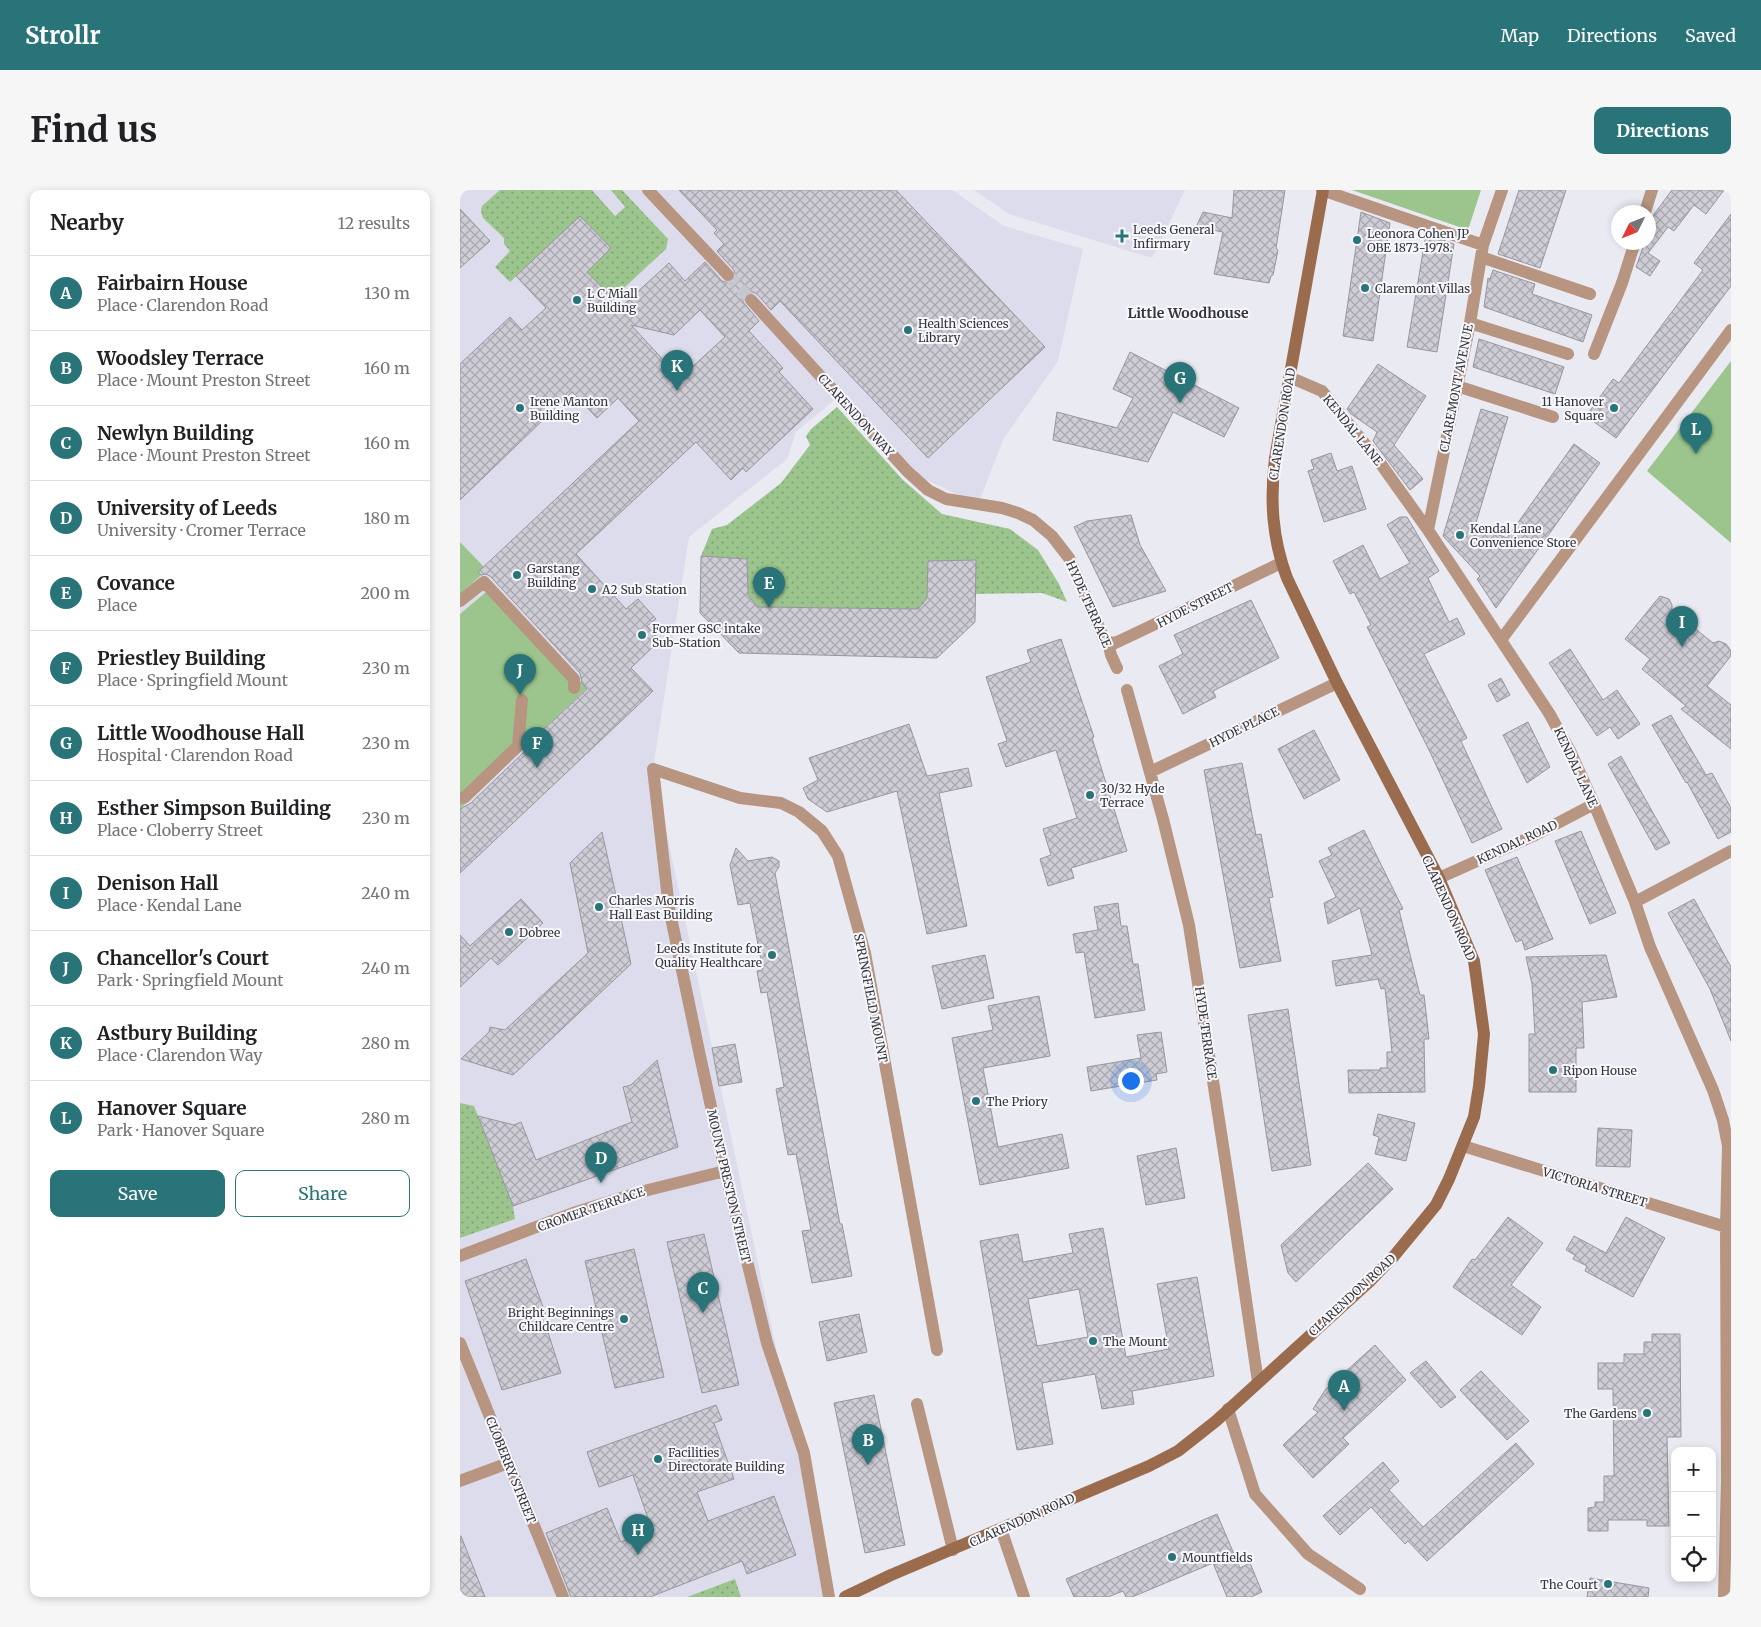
<!DOCTYPE html>
<meta charset="utf-8">
<style>
body{margin:0;font-family:Merriweather,serif;background:#f6f6f6;color:#202124}
.controls{position:absolute;right:15px;bottom:15px;display:grid;overflow:hidden;border-radius:10px;box-shadow:0 2px 8px #0003}
.controls button{width:45px;height:45px;display:grid;place-items:center;padding:0;border:0;border-bottom:1px solid #e0e0e0;background:#fff;color:#202124;font:25px sans-serif}
.compass{position:absolute;left:1151px;top:15px;width:45px;height:45px;border-radius:50%;background:#fff;box-shadow:0 2px 8px #0003;rotate:227deg}
.you{position:absolute;left:670px;top:890px;width:18px;height:18px;margin:-12px;border:4px solid #fff;border-radius:50%;background:#1a73e8;box-shadow:0 0 0 8px #1a73e833}
.badge{display:grid;place-items:center;width:32px;height:32px;border-radius:50%;background:#297478;color:#fff;font-size:16px;font-weight:700}
.pin{position:absolute;translate:-50% -41px;filter:drop-shadow(0 1px 2px #0008)}
.pin::after{content:'';position:absolute;top:26px;width:18px;height:15px;background:inherit;clip-path:polygon(0 0,100% 0,50% 100%)}
.list{margin:0;padding:0;list-style:none}
h2{display:flex;justify-content:space-between;align-items:center;height:65px;margin:0;padding:0 20px;font-size:21px}
h2 small{font-size:16px;font-weight:400;color:#757577}
.list li{display:grid;grid-template-columns:32px 1fr auto;gap:15px;align-items:center;box-sizing:border-box;height:75px;padding:0 20px;border-top:1px solid #e0e0e0}
.list b{display:block;font-size:19px;white-space:nowrap}
.list p{margin:0;font-size:16px;white-space:nowrap;color:#757577}
.list em{font-size:16px;font-style:normal;color:#757577}
.actions{display:flex;gap:10px;padding:15px 20px}
.actions a{flex:1;padding:11px 0;border:1px solid #297478;border-radius:10px;text-align:center;font-size:18px;color:#297478}
.actions .main{background:#297478;color:#fff}
.icon{flex:none;width:28px;height:28px;fill:none;stroke:currentColor;stroke-width:2;stroke-linecap:round;stroke-linejoin:round}
.map{position:relative;flex:none;width:1271px;height:1407px;overflow:hidden;border-radius:10px}
header{display:flex;align-items:center;gap:30px;box-sizing:border-box;height:70px;padding:0 25px;background:#297478;color:#fff}
header strong{font-size:24px}
nav{display:flex;gap:28px;margin-inline-start:auto;font-size:18px}
.intro{display:flex;align-items:center;justify-content:space-between;box-sizing:border-box;height:120px;padding:0 30px}
h1{margin:0;font-size:35px}
.button{padding:12px 22px;border-radius:10px;background:#297478;color:#fff;font-size:18px;font-weight:700}
main{display:flex;gap:30px;padding:0 30px}
aside{flex:1;background:#fff;border-radius:10px;box-shadow:0 2px 8px #0003}
.map>svg:first-child{display:block}
.built{fill:#dddcec}
.grass{fill:url(#grass-dots)}
.green{fill:#9cc58e}
.building{fill:url(#building-cross-hatch);stroke:#97969e;fill-rule:evenodd}
.lines{fill:none;stroke-linecap:round;stroke-linejoin:round}
.street-tunnel{stroke:#c6c6ce;stroke-width:12;stroke-dasharray:12 6;stroke-linecap:butt}
.street{stroke:#b79581;stroke-width:12}
.secondary{stroke:#9b6b4d;stroke-width:12}
.poi-dot{fill:#297478;stroke:#f7f7fe;stroke-width:2}
.labels{text-anchor:middle;dominant-baseline:central;stroke-width:4;stroke-linejoin:round;paint-order:stroke}
.poi-label{font-size:12px;fill:#363639;stroke:#f7f7fe;text-anchor:start}
.street-label{font-size:12px;fill:#363639;stroke:#f7f7fe}
.neighbourhood-label{font-size:14px;font-weight:bold;fill:#363639;stroke:#f7f7fe}
</style>
<header>
<strong>Strollr</strong>
<nav><a>Map</a><a>Directions</a><a>Saved</a></nav>
</header>
<div class="intro"><h1>Find us</h1><a class="button">Directions</a></div>
<main>
<aside>
<h2>Nearby<small>12 results</small></h2>
<ul class="list">
<li><span class="badge">A</span><div><b>Fairbairn House</b><p>Place · Clarendon Road</p></div><em>130 m</em></li>
<li><span class="badge">B</span><div><b>Woodsley Terrace</b><p>Place · Mount Preston Street</p></div><em>160 m</em></li>
<li><span class="badge">C</span><div><b>Newlyn Building</b><p>Place · Mount Preston Street</p></div><em>160 m</em></li>
<li><span class="badge">D</span><div><b>University of Leeds</b><p>University · Cromer Terrace</p></div><em>180 m</em></li>
<li><span class="badge">E</span><div><b>Covance</b><p>Place</p></div><em>200 m</em></li>
<li><span class="badge">F</span><div><b>Priestley Building</b><p>Place · Springfield Mount</p></div><em>230 m</em></li>
<li><span class="badge">G</span><div><b>Little Woodhouse Hall</b><p>Hospital · Clarendon Road</p></div><em>230 m</em></li>
<li><span class="badge">H</span><div><b>Esther Simpson Building</b><p>Place · Cloberry Street</p></div><em>230 m</em></li>
<li><span class="badge">I</span><div><b>Denison Hall</b><p>Place · Kendal Lane</p></div><em>240 m</em></li>
<li><span class="badge">J</span><div><b>Chancellor's Court</b><p>Park · Springfield Mount</p></div><em>240 m</em></li>
<li><span class="badge">K</span><div><b>Astbury Building</b><p>Place · Clarendon Way</p></div><em>280 m</em></li>
<li><span class="badge">L</span><div><b>Hanover Square</b><p>Park · Hanover Square</p></div><em>280 m</em></li>
</ul>
<div class="actions"><a class="main">Save</a><a>Share</a></div>
</aside>
<div class="map">
<svg width="1271" height="1407" viewBox="0 0 1271 1407">
<defs>
<pattern id="grass-dots" width="8" height="8" patternUnits="userSpaceOnUse" patternTransform="scale(1.25)"><rect width="8" height="8" fill="#9cc58e"/><path d="M2 2h.1M6 6h.1" fill="none" stroke="#80a175" stroke-width="1.8" stroke-linecap="round"/></pattern>
<pattern id="building-cross-hatch" width="8" height="8" patternUnits="userSpaceOnUse" patternTransform="scale(1.25)"><rect width="8" height="8" fill="#ceccd5"/><path d="M0 0l8 8M0 8l8-8" fill="none" stroke="#a8a6ae"/></pattern>
</defs>
<rect width="100%" height="100%" fill="#eaeaf3"/>
<!-- built -->
<path class="built" d="M0,0h492l52,36 79,23 -25,112 -54,77 -26,66 -71,-33 -68,-75 -43,36 -9,27 -98,78 -36,232 176,828h-369z
M514,0h211l-33,68 -143,-44z"/>
<!-- grass -->
<path class="grass" d="M40,0h92l23,26 10,-9 -14,-17h11l46,49 -2,10 -54,50 -25,-27 24,-24 -31,-32 -70,66 -15,-15 15,-16 -6,-7v-6l-21,-20 -2,-7 1,-5z
M377,217l66,73 39,34 68,15 28,21 21,34 8,18 -25,-9 -67,1v-34l-46,1 -2,37 -9,11 -160,-2 -10,-12 -1,-36 -46,-3 11,-27 15,-4 54,-42 29,-38 -4,-9 5,-7z
M0,913l14,3 4,10 35,90 2,13 -55,19z
M275,1389l6,18h-54z"/>
<!-- green -->
<path class="green" d="M892,0h129l-13,40z
M1271,171v182l-84,-72z
M0,352l27,28 -27,24z
M32,397l95,101 -127,121v-195z"/>
<!-- building -->
<path class="building" d="M219,0h217l149,157 -117,111 -148,-157 -9,9 -14,-16 -4,-2 -7,2 -3,3v5l16,19 -10,10 34,37 -4,4 34,37 -67,63 -3,-4 -12,12 -35,-38 -120,112 50,55 12,-10 18,20 -9,7 13,14 -29,28 22,23 -193,182v-64l11,-6 53,-51 2,-6 61,-57 -5,-6 -2,-10 -90,-97 -4,-2 -5,1 -3,-3 161,-151 -21,-23 -21,20 -25,-26 -112,108v-136l50,-47 12,13 24,-22 -30,-32 64,-60 31,32 -24,24 34,35 48,-44 16,18 20,-19 17,19 7,2 4,-2 3,-4 -2,-7 -17,-19 7,-7 -10,-11 3,-3zM240,120l25,27 -45,41 -49,-53 43,10z
M774,0h51l-8,52 -1,6 2,2 -5,25 -2,1 -2,7 -55,-9 9,-42 -27,-5 7,-15 29,6z
M1059,0h47l-26,78 -42,-14z
M1212,0h52l-18,24 -12,-9 -20,26 -6,-4 -20,26 12,8 -10,15 -14,-9 9,-25h3v-12l4,-13z
M0,19l30,32 -30,27z
M901,22l29,11 -17,118 -30,-5z
M1271,24v72l-115,152 -30,-22 27,-37 6,4 84,-113 -9,-7z
M966,44l28,10 -17,108 -30,-5z
M1033,80l42,14 -3,10 60,21 -9,27 -99,-35 4,-29 2,1z
M1019,149l85,28 -9,27 -82,-27z
M670,162l109,56 -15,29 -51,-25 -25,50 -95,-22 4,-28 60,16 16,-30 -20,-9z
M918,174l48,32 -32,49 29,34 -13,11 -37,-49 4,-9 -26,-18 -4,-5z
M1021,219l27,8 -33,109 32,12 67,-94 26,19 -104,145 -19,-29 3,-3 -37,-40z
M871,263l6,18 15,-5 14,43 -42,13 -16,-51 6,-2 -3,-9z
M671,325l9,30 26,46 -53,16 -39,-80 13,-6z
M940,327h7l32,54 -11,7 21,44 8,-4 8,16 -41,20 43,84 -6,3 41,88 -30,14 -42,-91 -63,-125 4,-2 -17,-33 -4,2 -17,-33 30,-16 17,34 30,-16 -23,-38z
M241,366l46,3 1,36 10,12 160,2 9,-11 1,-37 48,-1 -1,62 -38,36 -198,-5 -39,-40z
M1200,406l9,3 3,6v5l41,33 6,-2 7,3 5,7 -1,6 -23,29 24,19v44l-50,-40 5,-3 -44,-37 8,-10 -25,-20z
M791,410l28,58 -66,33 3,6 -33,17 -24,-48 24,-12 -9,-19z
M601,449l33,98 -2,1 35,113 -56,17 3,10 -26,8 -8,-27 11,-4 -8,-26 34,-11 -21,-68 -50,17 -8,-23 9,-3 -21,-64 45,-15 -4,-12z
M1110,459l33,51 14,-10 23,34 -22,15 -8,-12 -13,9 -48,-73z
M1041,488l9,17 -13,7 -9,-17z
M1211,525l35,60 6,-2 19,35v24l-13,7 -31,-57 -1,1 -34,-58z
M1068,532l22,45 -23,16 -24,-48z
M449,534l18,52 41,-8 4,18 -33,7 28,133 -40,8 -30,-143 -70,21 -19,-13 -5,-11 15,-8 -9,-22z
M854,540l26,50 -36,19 -26,-50z
M1161,566l49,87 -14,7 -48,-86z
M782,573l14,72 5,-1 12,63 -4,1 12,63 -41,7 -36,-198z
M904,640l39,79 -4,1 21,85h4l5,44h-5l1,53 -76,1 -1,-23h32v-2h7v-16h5l-7,-64 -4,1 -3,-10 -42,7 -4,-25 40,-6 -12,-47 -32,16 -4,-21 12,-6 -17,-36 13,-6 -4,-7z
M1121,641l35,82 -26,11 -35,-83z
M142,642l29,132 -118,111 -52,-16 28,-27 1,-5 15,3 83,-77 -18,-90z
M276,658l12,13 24,-4 7,4v6l-4,6 65,351h2l10,52 -40,7 -10,-52 9,-1 -15,-76 -8,1 -12,-66 8,-2 -17,-95 -6,1 -4,-22 6,-1 -13,-67 -12,2 -8,-40z
M1057,667l36,82 -28,11 -3,-10 -6,2 -31,-72z
M61,709l22,24 -45,42 -7,-7 -31,29v-52l10,11z
M1234,709l37,68v74l-21,-52 -42,-76z
M658,713l3,23h6l6,38h5l7,46 -50,8 -11,-66 -8,1 -3,-19 25,-4 -4,-23z
M525,765l9,43 -52,11 -10,-43z
M1146,765l11,42 -35,5 2,46h-8v44h-47v-58h6l-3,-50 -6,-27z
M579,806l11,60 -67,12 15,79 64,-13 7,34 -89,17 -28,-147 41,-8 -5,-24z
M828,819l23,156 -39,6 -24,-156z
M701,842l6,40 -11,2 1,6 -66,11 -4,-24 54,-9 -4,-23z
M275,854l7,38 -23,4 -7,-38z
M197,870l21,87 -165,59 -35,-90 36,9 7,-3 15,38 96,-38 -9,-35 8,-2z
M918,924l37,9 -9,38 -31,-7 4,-17 -6,-2z
M1138,938l34,2 -2,37 -34,-1z
M716,958l9,50 -39,7 -9,-49z
M908,973l25,26 -97,93 -8,-9 -7,-28z
M1048,1027l35,26 -32,42 30,22 -19,28 -69,-48 19,-28 3,1z
M1166,1027l39,21 -32,59 -48,-26 2,-5 -14,-7 2,-4 -9,-5 8,-14 32,17z
M643,1038l23,129 43,-8 -12,-65 40,-7 17,99 -82,15 2,13 -32,5 -7,-35 -53,9 11,61 -36,6 -37,-209 38,-7 5,28 50,-9 -4,-19zM619,1099l9,48 -51,9 -9,-47z
M244,1044l35,151 -37,8 -35,-151z
M174,1059l30,128 -49,11 -30,-127z
M66,1069l23,65 -3,2 15,47 -59,17 -37,-109z
M399,1124l8,38 -40,9 -8,-39z
M1192,1144h28l1,103h-14l2,89h-22v-6h-39v11h-20v-23l7,-1v-5h9v-26h10l-1,-87h-15v-26h26v-9h20v-12h8z
M915,1155l31,35 -63,58 6,6 -36,34 -30,-33 35,-33 -5,-3 12,-19z
M966,1171l30,36 -15,11 -31,-35z
M1021,1181l48,50 -22,19 -47,-50z
M414,1205l31,150 -40,8 -31,-150z
M256,1215l6,15 -8,3 20,56 -37,13 11,29 66,-25 22,59 -49,19 -5,-13 -92,36h-79l-25,-64 61,-25 14,34 31,-12 -19,-55 -34,12 -12,-35z
M1056,1253l18,21 -107,97 -19,-20 -3,3 -34,-37 -31,28 -17,-19 60,-54 16,19 -10,9 34,37z
M757,1324l23,54 10,-5 12,29 -11,5h-24l-14,-34 -81,34h-6l-3,-6 -15,6h-34l-8,-18z
M0,1346h1l24,61h-25z
M1130,1388l59,10 -1,9h-61z"/>
<g class="lines">
<!-- street-tunnel -->
<path class="street-tunnel" d="M268,85l23,25"/>
<!-- street -->
<path class="street" d="M188,0l80,85
M862,0l161,55 19,-55
M1185,22l7,-22
M1021,67l109,37
M291,110l156,171 21,19 18,9 56,9 16,5 15,7 19,16 17,22 35,81 4,3 3,13 6,13
M1010,133l98,31
M1134,164l28,-71 13,-41
M829,187l33,14 56,69 50,70 121,183 21,38 24,53 41,98 15,45 63,143 10,30 5,26 -2,81 1,254 -3,116
M997,196l96,31
M968,340l42,-207 13,-78
M0,411l24,-19 90,97v9
M1041,450l230,-310
M648,452l7,1c56,-26 111,-54 166,-80
M667,500l36,129 26,106 43,279 26,178
M690,582l187,-89
M0,608l5,-1 53,-51 4,-46
M979,688l96,-43 59,-31
M1175,712l96,-51
M1003,956l263,81h5
M0,1066l113,-43 71,-22 81,-20
M0,1153l103,254
M457,1214l36,146
M768,1219l27,85 53,60 52,35
M0,1291l48,-18
M541,1339l23,68
M369,1407l-25,-144 -37,-110 -42,-172 -25,-115 -31,-148 -16,-139 87,29 41,5 18,9 23,19 16,25 27,97 72,397"/>
<!-- secondary -->
<path class="secondary" d="M385,1407l46,-22 258,-109 29,-15 38,-30 154,-140 24,-25 42,-51 13,-26 25,-62 5,-31 5,-52 -10,-73 -35,-83 -102,-195 -50,-105c-15,-40 -17,-78 -12,-120l48,-268"/>
</g>
<!-- markers -->
<g class="poi-dot">
<path d="M659.5 38.5h5v5h5v5h-5v5h-5v-5h-5v-5h5z"/>
<circle cx="897" cy="50" r="5"/>
<circle cx="905" cy="98" r="5"/>
<circle cx="117" cy="110" r="5"/>
<circle cx="448" cy="140" r="5"/>
<circle cx="60" cy="218" r="5"/>
<circle cx="1154" cy="218" r="5"/>
<circle cx="1000" cy="345" r="5"/>
<circle cx="57" cy="385" r="5"/>
<circle cx="132" cy="399" r="5"/>
<circle cx="182" cy="445" r="5"/>
<circle cx="630" cy="605" r="5"/>
<circle cx="139" cy="717" r="5"/>
<circle cx="49" cy="742" r="5"/>
<circle cx="312" cy="765" r="5"/>
<circle cx="1093" cy="880" r="5"/>
<circle cx="516" cy="911" r="5"/>
<circle cx="164" cy="1129" r="5"/>
<circle cx="633" cy="1151" r="5"/>
<circle cx="1187" cy="1223" r="5"/>
<circle cx="198" cy="1269" r="5"/>
<circle cx="712" cy="1367" r="5"/>
<circle cx="1148" cy="1394" r="5"/>
</g>
<g class="labels">
<!-- poi labels -->
<g class="poi-label">
<text x="673" y="39">Leeds General<tspan x="673" dy="14">Infirmary</tspan></text>
<text x="907" y="43">Leonora Cohen JP<tspan x="907" dy="14">OBE 1873-1978.</tspan></text>
<text x="915" y="98">Claremont Villas</text>
<text x="127" y="103">L C Miall<tspan x="127" dy="14">Building</tspan></text>
<text x="458" y="133">Health Sciences<tspan x="458" dy="14">Library</tspan></text>
<text x="70" y="211">Irene Manton<tspan x="70" dy="14">Building</tspan></text>
<text x="1144" y="211" text-anchor="end">11 Hanover<tspan x="1144" dy="14">Square</tspan></text>
<text x="1010" y="338">Kendal Lane<tspan x="1010" dy="14">Convenience Store</tspan></text>
<text x="67" y="378">Garstang<tspan x="67" dy="14">Building</tspan></text>
<text x="142" y="399">A2 Sub Station</text>
<text x="192" y="438">Former GSC intake<tspan x="192" dy="14">Sub-Station</tspan></text>
<text x="640" y="598">30/32 Hyde<tspan x="640" dy="14">Terrace</tspan></text>
<text x="149" y="710">Charles Morris<tspan x="149" dy="14">Hall East Building</tspan></text>
<text x="59" y="742">Dobree</text>
<text x="302" y="758" text-anchor="end">Leeds Institute for<tspan x="302" dy="14">Quality Healthcare</tspan></text>
<text x="1103" y="880">Ripon House</text>
<text x="526" y="911">The Priory</text>
<text x="154" y="1122" text-anchor="end">Bright Beginnings<tspan x="154" dy="14">Childcare Centre</tspan></text>
<text x="643" y="1151">The Mount</text>
<text x="1177" y="1223" text-anchor="end">The Gardens</text>
<text x="208" y="1262">Facilities<tspan x="208" dy="14">Directorate Building</tspan></text>
<text x="722" y="1367">Mountfields</text>
<text x="1138" y="1394" text-anchor="end">The Court</text>
</g>
<!-- street labels -->
<g class="street-label">
<text transform="translate(996 198) rotate(-79)">CLAREMONT AVENUE</text>
<text transform="translate(396 225) rotate(48)">CLARENDON WAY</text>
<text transform="translate(822 234) rotate(-81)">CLARENDON ROAD</text>
<text transform="translate(893 240) rotate(51)">KENDAL LANE</text>
<text transform="translate(629 414) rotate(66)">HYDE TERRACE</text>
<text transform="translate(735 415) rotate(-27)">HYDE STREET</text>
<text transform="translate(784 537) rotate(-26)">HYDE PLACE</text>
<text transform="translate(1116 577) rotate(65)">KENDAL LANE</text>
<text transform="translate(1057 652) rotate(-25)">KENDAL ROAD</text>
<text transform="translate(989 718) rotate(66)">CLARENDON ROAD</text>
<text transform="translate(411 808) rotate(79)">SPRINGFIELD MOUNT</text>
<text transform="translate(746 843) rotate(82)">HYDE TERRACE</text>
<text transform="translate(269 996) rotate(77)">MOUNT PRESTON STREET</text>
<text transform="translate(1135 997) rotate(17)">VICTORIA STREET</text>
<text transform="translate(131 1019) rotate(-19)">CROMER TERRACE</text>
<text transform="translate(892 1105) rotate(-43)">CLARENDON ROAD</text>
<text transform="translate(51 1280) rotate(68)">CLOBERRY STREET</text>
<text transform="translate(562 1330) rotate(-24)">CLARENDON ROAD</text>
</g>
<!-- neighbourhood labels -->
<g class="neighbourhood-label">
<text x="728" y="123">Little Woodhouse</text>
</g>
</g>
</svg>
<div class="controls">
<button>+</button>
<button>−</button>
<button><svg class="icon" aria-label="locate" viewBox="0 0 24 24"><circle cx="12" cy="12" r="6"/><path d="M12 2v4M12 18v4M2 12h4M18 12h4"/></svg></button>
</div>
<svg class="compass" viewBox="-18 -18 36 36"><path d="M0-13l5 13h-10z" fill="#e53935"/><path d="M0 13l5-13h-10z" fill="#757577"/></svg>
<div class="you"></div>
<div class="pin badge" style="left:884px;top:1221px">A</div>
<div class="pin badge" style="left:408px;top:1275px">B</div>
<div class="pin badge" style="left:243px;top:1123px">C</div>
<div class="pin badge" style="left:141px;top:993px">D</div>
<div class="pin badge" style="left:309px;top:418px">E</div>
<div class="pin badge" style="left:77px;top:578px">F</div>
<div class="pin badge" style="left:720px;top:213px">G</div>
<div class="pin badge" style="left:178px;top:1365px">H</div>
<div class="pin badge" style="left:1222px;top:457px">I</div>
<div class="pin badge" style="left:60px;top:505px">J</div>
<div class="pin badge" style="left:217px;top:201px">K</div>
<div class="pin badge" style="left:1236px;top:264px">L</div>
</div>
</main>
